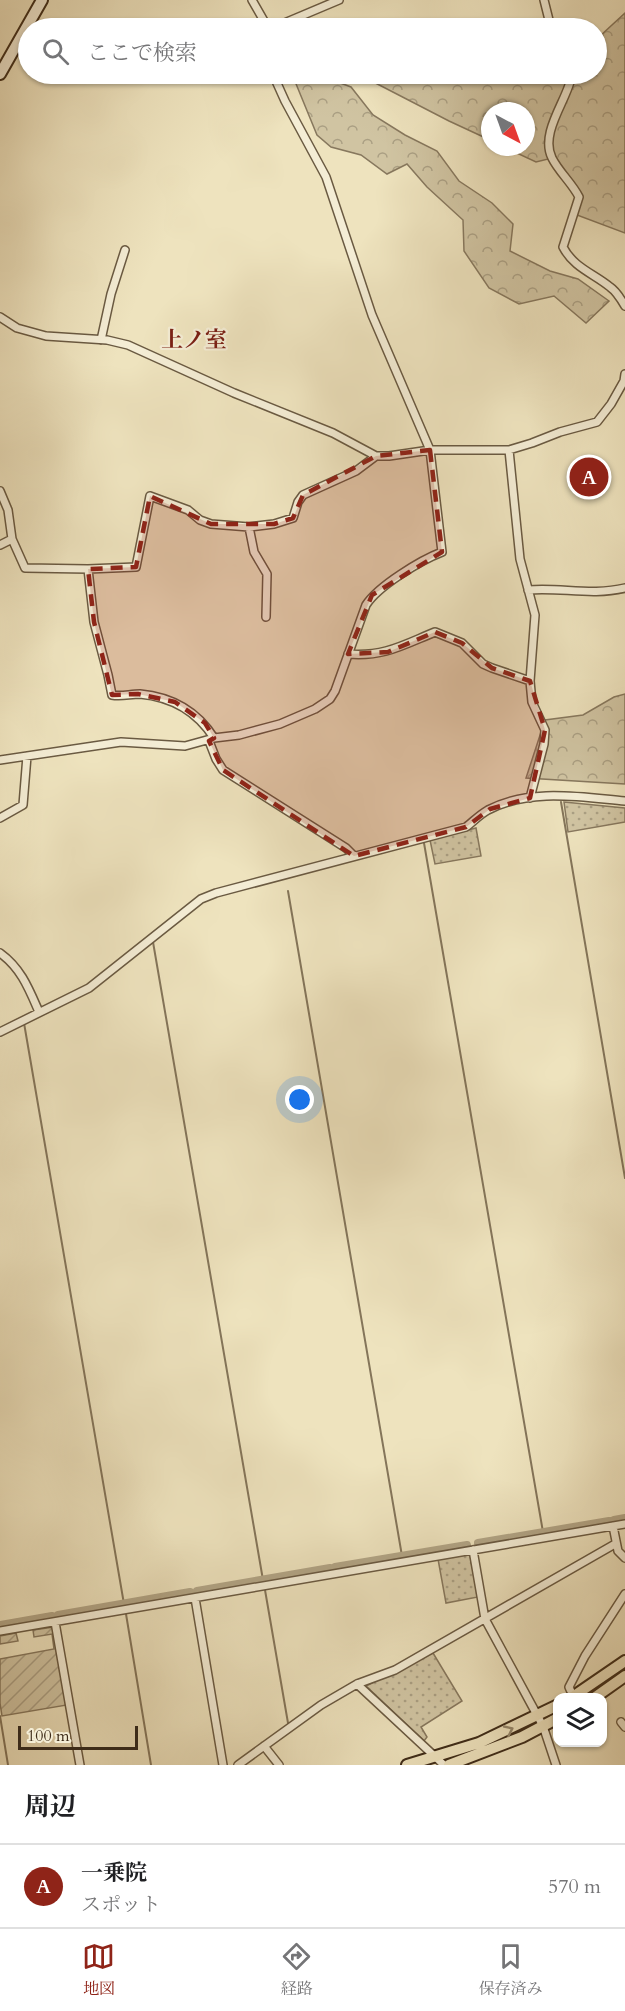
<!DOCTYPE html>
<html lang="ja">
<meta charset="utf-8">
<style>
body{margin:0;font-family:Cardo,"Noto Serif JP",serif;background:#f6f6f6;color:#202124}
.controls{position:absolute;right:18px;bottom:18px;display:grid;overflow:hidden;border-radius:12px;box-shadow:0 2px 4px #0004}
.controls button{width:54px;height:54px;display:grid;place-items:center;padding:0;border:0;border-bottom:2px solid #e0e0e0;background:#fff;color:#202124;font:30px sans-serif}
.compass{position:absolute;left:481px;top:102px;width:54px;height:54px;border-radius:50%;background:#fff;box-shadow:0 2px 4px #0004;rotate:139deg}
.scale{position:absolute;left:18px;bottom:15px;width:120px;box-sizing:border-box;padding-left:6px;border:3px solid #3e2c19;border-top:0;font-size:16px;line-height:21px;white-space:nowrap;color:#3e2c19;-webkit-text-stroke:4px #f4edd5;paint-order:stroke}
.you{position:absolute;left:300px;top:1100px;width:21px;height:21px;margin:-15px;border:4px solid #fff;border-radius:50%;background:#1a73e8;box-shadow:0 0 0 9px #1a73e833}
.badge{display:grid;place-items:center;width:39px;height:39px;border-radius:50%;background:#8f2418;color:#fff;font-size:20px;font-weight:700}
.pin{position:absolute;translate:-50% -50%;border:3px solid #fff;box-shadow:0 2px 6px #0006}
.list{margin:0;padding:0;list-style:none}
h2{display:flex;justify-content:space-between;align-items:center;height:78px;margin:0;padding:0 24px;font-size:26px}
h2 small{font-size:20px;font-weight:400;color:#757577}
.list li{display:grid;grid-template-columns:39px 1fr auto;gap:18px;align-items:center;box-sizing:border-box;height:84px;padding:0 24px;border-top:2px solid #e0e0e0}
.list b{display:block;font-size:22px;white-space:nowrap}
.list p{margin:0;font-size:20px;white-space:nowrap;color:#757577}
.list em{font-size:20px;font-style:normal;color:#757577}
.icon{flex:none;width:33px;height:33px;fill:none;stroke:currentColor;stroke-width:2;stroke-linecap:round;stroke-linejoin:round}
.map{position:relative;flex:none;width:625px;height:1765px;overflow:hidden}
.search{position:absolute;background:#fff;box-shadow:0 2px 4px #0004;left:18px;right:18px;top:18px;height:66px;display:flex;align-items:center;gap:15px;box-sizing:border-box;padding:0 21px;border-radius:33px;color:#757577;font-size:22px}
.sheet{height:162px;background:#fff}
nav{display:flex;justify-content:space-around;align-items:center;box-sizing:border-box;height:84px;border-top:2px solid #e0e0e0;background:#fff;font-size:16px;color:#757577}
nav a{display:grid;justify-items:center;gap:3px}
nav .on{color:#8f2418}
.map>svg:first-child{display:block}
.grass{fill:url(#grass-dots);stroke:#87785e;stroke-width:1.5}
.forest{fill:url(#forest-crowns);stroke:#87785e;stroke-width:1.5}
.garden{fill:url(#garden-furrows);stroke:#87785e;stroke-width:1.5}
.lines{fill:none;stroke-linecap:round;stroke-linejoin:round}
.stream{stroke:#84755a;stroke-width:2}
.canal{stroke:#b2a586;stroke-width:8}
.street-casing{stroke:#6a5a42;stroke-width:10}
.secondary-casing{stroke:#3e2c19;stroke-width:14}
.primary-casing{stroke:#3e2c19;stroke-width:14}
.street{stroke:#f4edd5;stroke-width:7}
.secondary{stroke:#f4edd5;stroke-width:10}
.primary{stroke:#eee3be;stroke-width:10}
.oneway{stroke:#96886c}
.marked{fill:#8f2418;fill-opacity:0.2;stroke:#8f2418;stroke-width:4.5;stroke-dasharray:12 8;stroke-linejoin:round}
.labels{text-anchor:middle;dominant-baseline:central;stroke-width:4.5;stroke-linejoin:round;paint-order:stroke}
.quarter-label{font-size:22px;font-weight:bold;fill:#7a1f14;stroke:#f4edd5}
</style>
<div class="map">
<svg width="625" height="1765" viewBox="0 0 625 1765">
<defs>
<pattern id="grass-dots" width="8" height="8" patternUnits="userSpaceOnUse" patternTransform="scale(1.5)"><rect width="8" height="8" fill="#d0c4a2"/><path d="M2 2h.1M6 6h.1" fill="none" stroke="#aa9f83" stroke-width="1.8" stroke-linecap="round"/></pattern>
<pattern id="forest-crowns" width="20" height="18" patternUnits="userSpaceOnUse" patternTransform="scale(1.5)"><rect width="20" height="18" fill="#d0c4a2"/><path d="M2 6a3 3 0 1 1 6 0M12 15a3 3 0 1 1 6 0" fill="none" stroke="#aa9f83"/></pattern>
<pattern id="garden-furrows" width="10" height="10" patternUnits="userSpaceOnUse" patternTransform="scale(1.5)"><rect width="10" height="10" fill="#d0c4a2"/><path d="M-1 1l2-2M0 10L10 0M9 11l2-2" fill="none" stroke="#aa9f83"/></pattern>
</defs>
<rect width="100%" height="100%" fill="#eee3be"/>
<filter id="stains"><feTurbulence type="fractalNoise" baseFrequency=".00333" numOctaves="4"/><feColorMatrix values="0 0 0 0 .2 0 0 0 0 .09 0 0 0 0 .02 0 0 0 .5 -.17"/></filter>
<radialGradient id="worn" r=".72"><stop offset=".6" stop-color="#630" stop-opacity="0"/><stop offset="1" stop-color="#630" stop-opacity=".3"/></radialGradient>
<!-- grass -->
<path class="grass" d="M564,802l61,6v14l-57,10z
M476,828l5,28 -46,8 -5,-24z
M467,1554l3,1 8,42 -32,6 -8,-44z
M433,1653l29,48 -41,26 6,10 -3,4 -58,-55z"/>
<!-- forest -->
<path class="forest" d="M625,13v220l-48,-18 2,-18 -27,-39 -16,4 -32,-15h22v-36h-36v29l-41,-19 -91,-47h238l1,-38h3z
M292,74l27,1 32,12 22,28 32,20 32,16 22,30 33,22 21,21 -3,27 40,20 28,8 31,22 -23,22 -32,-27 -35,8 -30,-16 -25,-37 -1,-31 -36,-33 -20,-23 -20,10 -26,-19 -30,-8 -14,-12z
M625,694v90l-99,-6 19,-58 38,-5 31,-18z"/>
<!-- garden -->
<path class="garden" d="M54,1627l13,78 -65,11 -2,-13v-44l54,-10 -2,-15 -18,3 -1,-7z
M16,1633l2,8 -18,3v-8z"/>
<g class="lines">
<!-- stream -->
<path class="stream" d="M561,802l64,376
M424,843l119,689
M288,891l114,665
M153,942l110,638
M24,1023l100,581
M265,1590l23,133
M126,1614l25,151
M0,1716l8,49"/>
<!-- canal -->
<path class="canal" d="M614,1520l11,-2
M478,1543l131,-22
M335,1567l132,-22
M197,1591l133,-23
M58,1615l132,-23
M0,1625l52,-9"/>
<defs>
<path id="street" d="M252,0l16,28
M544,0l7,28
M280,28l2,-4 57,-24
M572,74c-3,24 -33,58 -20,84 7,14 20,25 27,39l-16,50c11,21 30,26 47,40 6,4 11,12 15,19
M0,317l17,11 29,8 61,4 21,5 106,48 99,40 43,23h13l41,-6h79l23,-7 28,-11 37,-10 14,-18 13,-23 1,-7
M101,340l10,-46 14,-44
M509,450l11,109 15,56 -5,66 2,21 13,28 -1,14 -14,54
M0,491l8,19 4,29 13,29 63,1 48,-2 14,-71 38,14 12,10 11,4 38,3 25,-3 19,-6 5,-16 5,-7 53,-24 20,-15
M249,527l5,25 13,22 -1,43
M0,545l12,-6
M88,569l6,53 14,53 4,20c9,2 18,-1 28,-1 32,3 57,17 74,44
M528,590c32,-3 64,6 97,-2
M348,654c36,3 55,-9 87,-22l27,11 21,21 9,4 38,13
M209,741l7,18 7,11 123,78 8,8
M0,760l121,-18 64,4 29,-8 25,-3 41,-11 35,-15 15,-10 5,-8 31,-86c12,-19 55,-45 76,-53l-12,-102 -58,-135 -46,-138 -41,-76 -9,-20v-7
M0,818l23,-13 4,-49
M0,953c21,15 29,36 39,59
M0,1032l89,-44 112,-89 15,-6 250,-66c7,-5 13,-12 22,-17 42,-22 92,-13 137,-9
M613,1526l5,25 7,7
M473,1550l12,69 58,107 13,39
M195,1598l28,167
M55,1622l25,143
M0,1631l625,-107
M357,1684l87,81
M573,1696l-4,-9 16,-31 40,-62
M621,1722l4,5
M264,1746l15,19
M238,1765l83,-60 36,-21 38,-14 220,-126"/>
<path id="secondary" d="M0,74l42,-74"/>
<path id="primary" d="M571,1698l54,-37
M594,1698l31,-22
M407,1765l72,-22 79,-38
M449,1765l73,-28 36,-19"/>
</defs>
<!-- street casing -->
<use href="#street" class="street-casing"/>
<!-- secondary casing -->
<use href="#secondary" class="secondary-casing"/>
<!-- primary casing -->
<use href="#primary" class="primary-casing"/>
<!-- street -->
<use href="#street" class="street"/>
<!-- secondary -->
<use href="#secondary" class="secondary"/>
<!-- primary -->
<use href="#primary" class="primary"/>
</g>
<!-- one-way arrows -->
<defs><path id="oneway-chevron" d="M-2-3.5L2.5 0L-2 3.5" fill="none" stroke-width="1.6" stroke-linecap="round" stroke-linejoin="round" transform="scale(1.5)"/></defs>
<use class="oneway" href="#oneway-chevron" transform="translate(509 1730) rotate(-25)"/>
<!-- marked area -->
<path class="marked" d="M430,450l12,102 -70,43 -24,59 40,-2 47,-20 27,11 30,25 38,13 15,49 -15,68 -40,11 -24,18 -112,29 -131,-86 -14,-29 5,-3 -9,-15 -30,-21 -37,-8 -26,1 -18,-73 -6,-53 48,-2 14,-71 61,28h63l19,-6 10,-23 73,-39z"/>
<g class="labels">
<!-- quarter labels -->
<g class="quarter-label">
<text x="194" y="340">上ノ室</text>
</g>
</g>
<rect width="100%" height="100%" filter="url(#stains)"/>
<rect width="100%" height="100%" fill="url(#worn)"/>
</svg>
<div class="controls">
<button><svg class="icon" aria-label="layers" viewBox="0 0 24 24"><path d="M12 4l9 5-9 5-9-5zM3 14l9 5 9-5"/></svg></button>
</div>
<svg class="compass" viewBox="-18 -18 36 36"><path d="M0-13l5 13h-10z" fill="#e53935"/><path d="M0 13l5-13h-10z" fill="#757577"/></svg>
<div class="scale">100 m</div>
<div class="you"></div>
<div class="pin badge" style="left:589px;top:477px">A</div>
<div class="search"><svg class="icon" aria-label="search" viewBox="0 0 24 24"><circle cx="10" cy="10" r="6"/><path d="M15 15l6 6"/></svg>ここで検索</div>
</div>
<section class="sheet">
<h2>周辺<small></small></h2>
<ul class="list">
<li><span class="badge">A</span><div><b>一乗院</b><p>スポット</p></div><em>570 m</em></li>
</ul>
</section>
<nav>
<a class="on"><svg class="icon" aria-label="map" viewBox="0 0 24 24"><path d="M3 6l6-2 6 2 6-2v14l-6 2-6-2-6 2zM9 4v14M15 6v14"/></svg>地図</a>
<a><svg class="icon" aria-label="directions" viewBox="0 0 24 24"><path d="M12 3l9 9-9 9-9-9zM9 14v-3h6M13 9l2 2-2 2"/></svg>経路</a>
<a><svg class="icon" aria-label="saved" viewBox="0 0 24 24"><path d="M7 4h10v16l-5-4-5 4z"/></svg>保存済み</a>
</nav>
